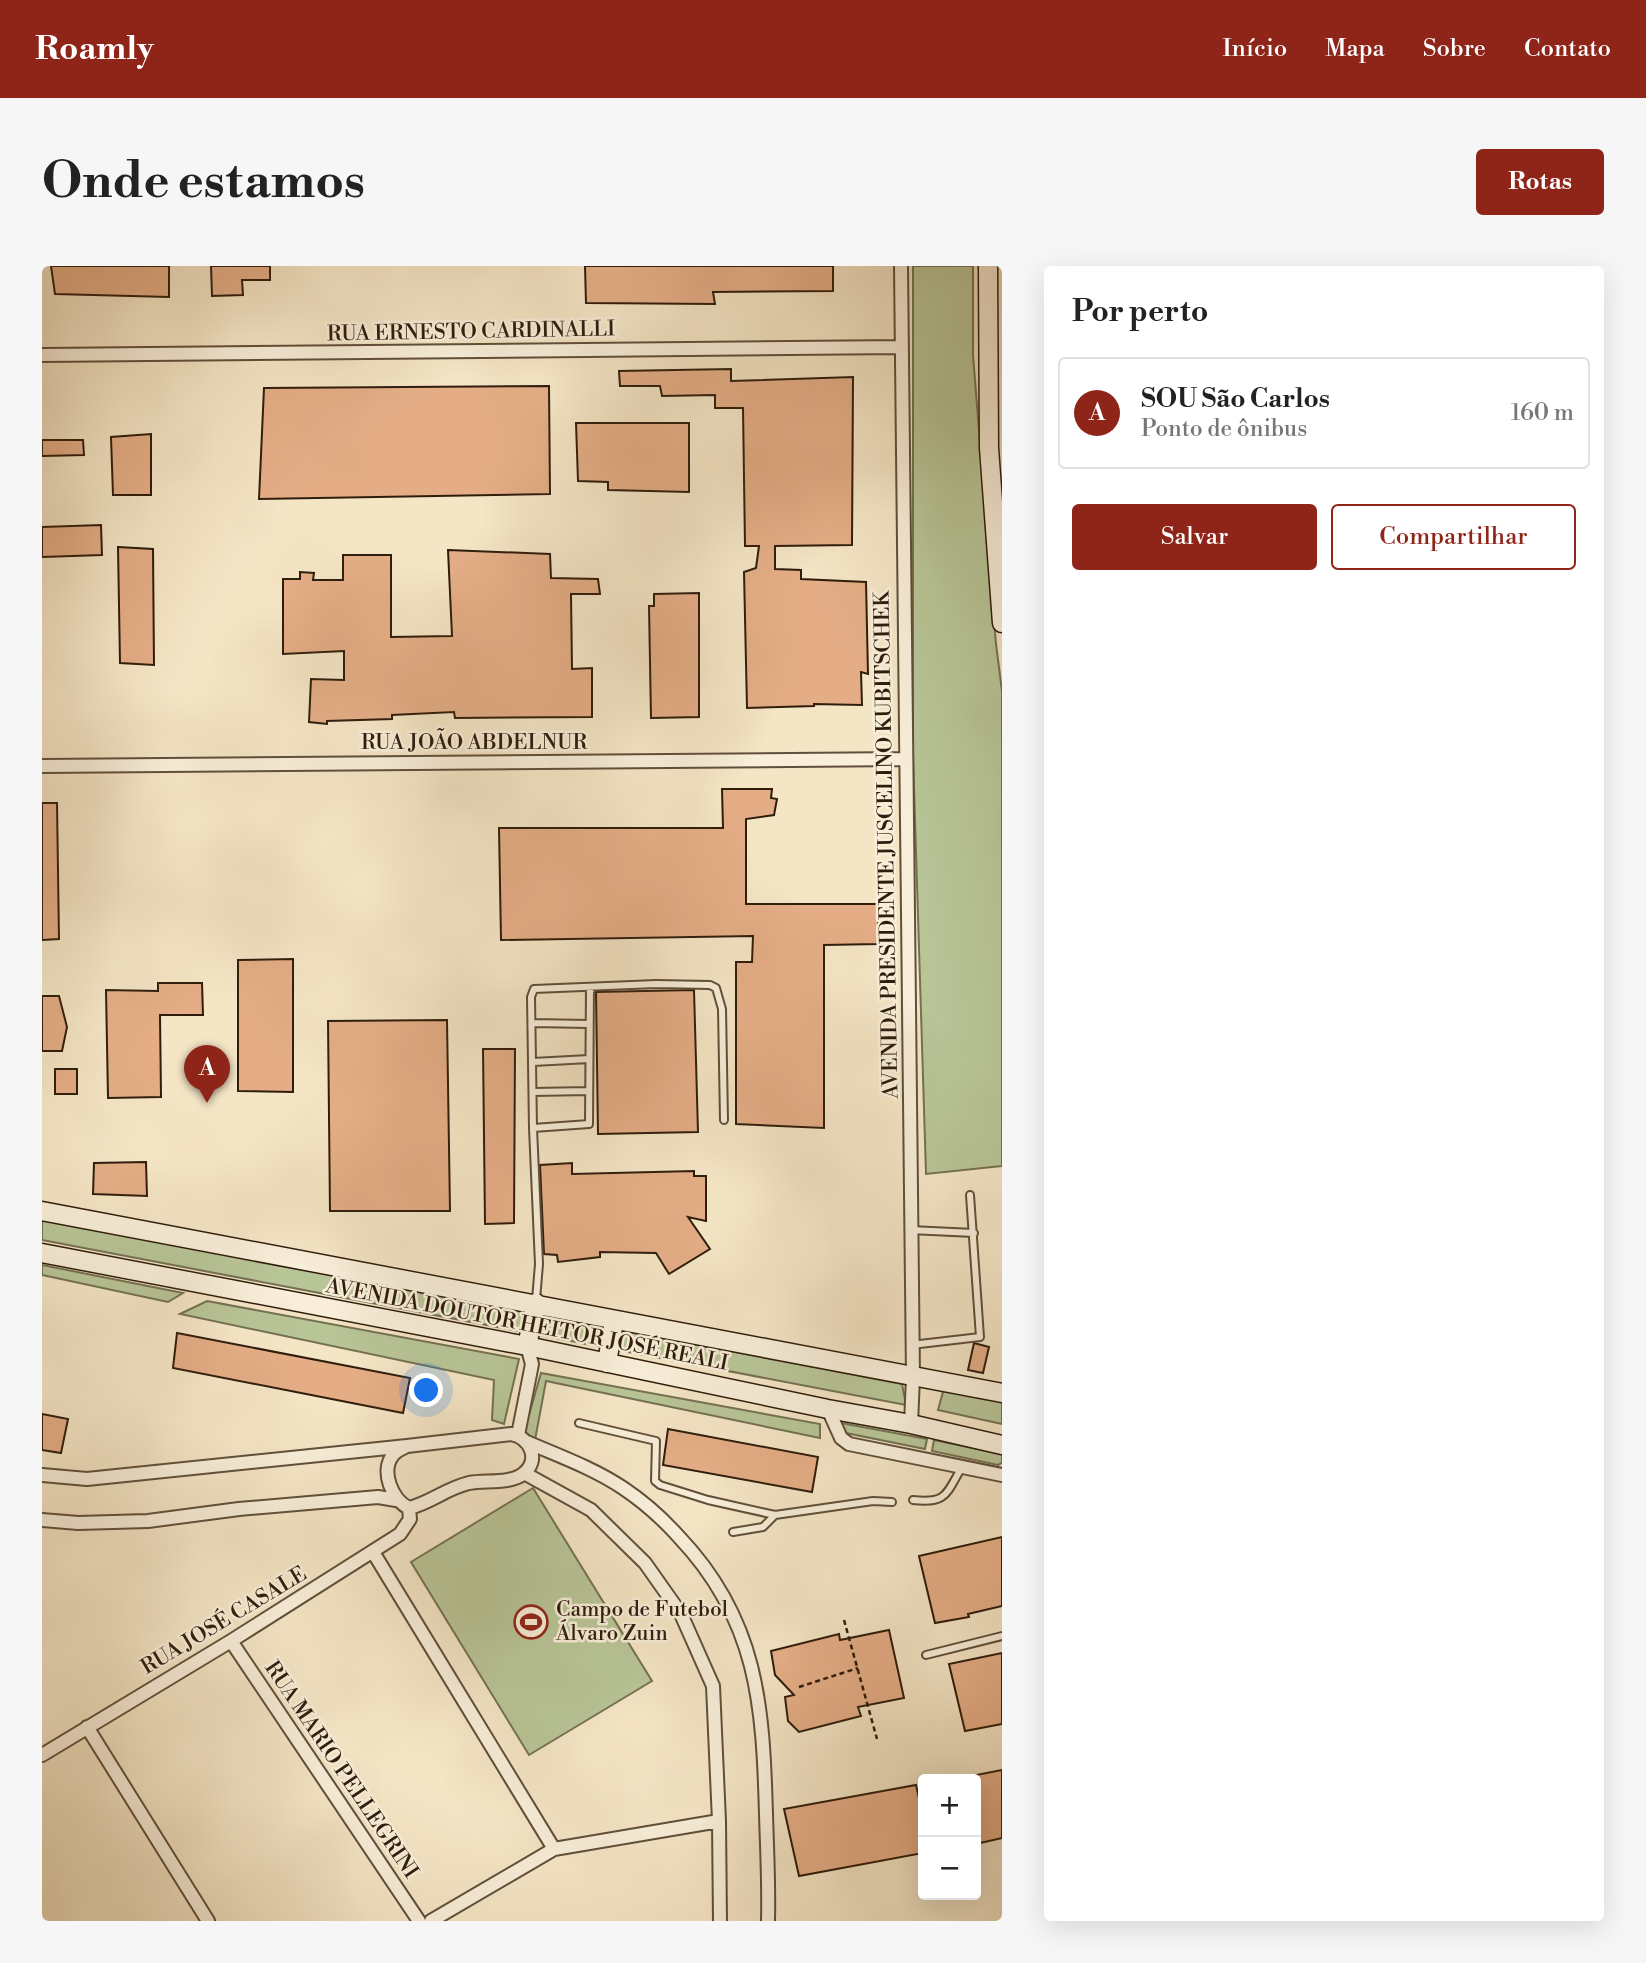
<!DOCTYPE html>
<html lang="pt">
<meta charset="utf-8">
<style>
body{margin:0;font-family:"Libre Bodoni",serif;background:#f6f6f6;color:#222}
.controls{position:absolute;right:21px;bottom:21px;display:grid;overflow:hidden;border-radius:7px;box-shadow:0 7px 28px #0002}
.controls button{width:63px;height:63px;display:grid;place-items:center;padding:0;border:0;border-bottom:2px solid #e0e0e0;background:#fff;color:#222;font:35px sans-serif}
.you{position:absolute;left:385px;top:1125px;width:24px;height:24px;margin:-18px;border:5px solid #fff;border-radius:50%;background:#1a73e8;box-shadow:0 0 0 10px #1a73e833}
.badge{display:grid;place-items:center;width:46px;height:46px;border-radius:50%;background:#8f2418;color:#fff;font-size:23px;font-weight:700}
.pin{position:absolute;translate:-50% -58px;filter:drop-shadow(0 2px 4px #0008)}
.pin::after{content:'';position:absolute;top:37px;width:24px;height:21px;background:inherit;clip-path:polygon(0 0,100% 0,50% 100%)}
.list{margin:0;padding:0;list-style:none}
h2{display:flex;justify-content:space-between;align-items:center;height:91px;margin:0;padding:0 28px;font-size:30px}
h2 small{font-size:23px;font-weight:400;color:#767676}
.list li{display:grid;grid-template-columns:46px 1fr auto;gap:21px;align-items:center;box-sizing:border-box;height:112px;margin:0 14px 14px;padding:0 14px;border:2px solid #e0e0e0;border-radius:7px}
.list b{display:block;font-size:26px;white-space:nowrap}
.list p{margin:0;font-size:23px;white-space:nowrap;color:#767676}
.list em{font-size:23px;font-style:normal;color:#767676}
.actions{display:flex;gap:14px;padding:21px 28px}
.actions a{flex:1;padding:16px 0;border:2px solid #8f2418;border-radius:7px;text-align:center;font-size:24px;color:#8f2418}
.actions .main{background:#8f2418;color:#fff}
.map{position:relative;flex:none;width:960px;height:1655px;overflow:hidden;border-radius:7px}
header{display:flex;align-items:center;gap:42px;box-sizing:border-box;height:98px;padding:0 35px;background:#8f2418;color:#fff}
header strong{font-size:33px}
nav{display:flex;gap:38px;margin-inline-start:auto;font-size:24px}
.intro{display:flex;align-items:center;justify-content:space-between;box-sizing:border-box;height:168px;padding:0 42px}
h1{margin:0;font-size:49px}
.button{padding:18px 32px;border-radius:7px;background:#8f2418;color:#fff;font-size:24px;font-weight:700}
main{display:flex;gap:42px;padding:0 42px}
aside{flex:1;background:#fff;border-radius:7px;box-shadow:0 7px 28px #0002}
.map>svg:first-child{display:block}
.green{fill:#b8c597;stroke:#747152;stroke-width:2}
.building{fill:#e4ad86;stroke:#2f1d0c;stroke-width:2}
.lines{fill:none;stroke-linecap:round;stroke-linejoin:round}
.lane-casing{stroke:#604f3a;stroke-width:10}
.street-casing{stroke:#604f3a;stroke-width:16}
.secondary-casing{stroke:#2f1d0c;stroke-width:21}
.path{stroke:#2f1d0c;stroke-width:2.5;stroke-dasharray:5 3.5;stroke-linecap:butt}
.lane{stroke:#f8eed9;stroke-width:6}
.street{stroke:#f8eed9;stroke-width:12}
.secondary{stroke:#f8eed9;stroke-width:18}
.labels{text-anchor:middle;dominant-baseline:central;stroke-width:5;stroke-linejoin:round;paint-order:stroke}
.street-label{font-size:21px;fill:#2f1d0c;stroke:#f8eed9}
.poi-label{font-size:21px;fill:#2f1d0c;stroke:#f8eed9;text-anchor:start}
</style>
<header>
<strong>Roamly</strong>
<nav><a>Início</a><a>Mapa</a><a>Sobre</a><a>Contato</a></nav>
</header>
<div class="intro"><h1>Onde estamos</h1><a class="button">Rotas</a></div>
<main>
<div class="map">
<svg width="960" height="1655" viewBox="0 0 960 1655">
<rect width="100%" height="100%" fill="#f4e5c5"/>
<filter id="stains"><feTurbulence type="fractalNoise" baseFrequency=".00286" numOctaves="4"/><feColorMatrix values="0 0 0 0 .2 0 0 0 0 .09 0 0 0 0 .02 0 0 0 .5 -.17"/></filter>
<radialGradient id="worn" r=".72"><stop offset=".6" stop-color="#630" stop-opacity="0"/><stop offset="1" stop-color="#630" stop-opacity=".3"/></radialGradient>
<!-- green -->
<path class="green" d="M871,0h60v89l23,289 6,47v475l-76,8 -13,-419z
M0,953l860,165 4,21 -864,-165z
M0,999l141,28 -15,9 -126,-27z
M165,1035l312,58 -15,65 -12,-4 2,-40 -314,-66z
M499,1107l279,51v14l-274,-57 -11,59 -11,-8z
M902,1122l58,12v24l-64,-14z
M799,1157l86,16 -2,10 -79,-16z
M892,1174l68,14v9l-4,2 -66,-14z
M491,1222l119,193 -123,74 -118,-193z"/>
<!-- building -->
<path class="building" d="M9,0h118v31l-114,-3z
M169,0h59v14h-28l1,15 -31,1z
M543,0h248v25l-120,1 2,12 -129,-1z
M689,103v12l122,-4 -1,168 -77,1v23l26,1v9l65,3 2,92 -7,-2 1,33 -48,-1v2l-67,2 -3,-136 12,-4 3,-22h-14l-2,-138h-28v-13l-53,1 -2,-10h-40l-1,-15z
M507,120l1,108 -291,5 5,-111z
M534,157h113v69l-81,-2v-8l-30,-1z
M109,168v61h-38l-2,-58z
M0,174h41l1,15 -42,1z
M59,259l1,30 -60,2v-30z
M76,281l35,2 1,116 -34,-2z
M406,284l102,4 1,24 47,1 2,15h-29l1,75 20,-1v49l-137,1 -1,-6 -62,3v4l-65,2v3l-18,-2 2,-43 33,1v-29l-61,3v-75h17v-7l14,1 -1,7h30v-25h48v82l61,-1z
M657,327v124l-48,1 -2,-112h5v-12z
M680,523h50l-1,9 6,1 -3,16 -28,4v85h132v40l-54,1v183l-88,-4v-162h16l1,-26 -252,4 -2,-112h224z
M0,537h15l2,136 -17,1z
M251,693v133l-55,-1v-131z
M116,717h44l1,32h-43l1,82 -53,1 -2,-108 52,1z
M652,724l4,142 -100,2 -2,-142z
M0,730h17l8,31 -5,24h-20z
M405,754l3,191h-120l-2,-190z
M441,783h32l-1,174 -29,1z
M13,803h22v25h-22z
M104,896l1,34 -54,-2 1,-31z
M530,897v11l122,-3v5h12v45l-18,-4 22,32 -41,25 -13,-21 -56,-1v5l-42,5 -1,-7 -13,-1 -4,-89z
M135,1067l233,45 -7,35 -230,-45z
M932,1077l15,4 -6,26 -15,-3z
M0,1148l26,5 -7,34 -19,-3z
M626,1163l150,28 -6,35 -149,-27z
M960,1271v69l-34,8 1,3 -34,6 -16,-67z
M847,1364l15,68 -46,9 3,9 -62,16 -11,-11 -3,-24 9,-2 -19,-20 -4,-24 68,-17 1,6z
M960,1387v71l-37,7 -16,-67z
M960,1504v68l-26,6v-69z
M874,1519l7,31v37l-124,23 -15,-67z"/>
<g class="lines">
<defs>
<path id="lane" d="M490,757l57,1
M491,796l56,-3
M491,826l56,-1
M491,862l56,-4 1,-137
M868,964l64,3
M494,1034l3,-36 -6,-136 -2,-131 3,-8 122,-5 54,1 6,3 6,21 2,111
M869,1079l69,-8 -10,-142
M537,1157l77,18 -1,40 5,4 48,15 67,15 98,-14 19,1
M871,1234c34,4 33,-6 49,-33
M691,1266l30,-5 12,-12
M884,1389l76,-19"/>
<path id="street" d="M859,0l12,1111 -2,47
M0,89l859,-8
M0,500l864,-7
M786,1143l13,29 8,6 153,31
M469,1168c19,3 30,26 12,40 -13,10 -38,6 -54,9 -22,5 -39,20 -60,25 -17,-8 -29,-37 -16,-53 3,-4 10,-7 14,-9z
M476,1169l14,-71 -5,-18
M485,1176c32,14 66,26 96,46 21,14 39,30 56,49 79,83 84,169 87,277 1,36 3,71 2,107
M482,1207l67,37 54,53 36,51 32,72 6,135 1,100
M0,1209l45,4 320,-33
M0,1254l36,3 70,-2 91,-12 139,-12 18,3
M331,1286l181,297
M189,1375l188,280
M45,1461l121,194
M0,1489l189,-114 169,-107 10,-15 -1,-11
M389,1655l123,-72 165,-28"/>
<path id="secondary" d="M946,0l1,182 13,175
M0,945l960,182
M0,987l485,93 301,63 83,15 91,21
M485,1080l9,-43
M565,1097l7,-42"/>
</defs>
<!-- lane casing -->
<use href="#lane" class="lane-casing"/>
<!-- street casing -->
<use href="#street" class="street-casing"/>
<!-- secondary casing -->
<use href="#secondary" class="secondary-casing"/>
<!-- path -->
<path class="path" d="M802,1354l33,119
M757,1421l59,-19"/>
<!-- lane -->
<use href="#lane" class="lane"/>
<!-- street -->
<use href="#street" class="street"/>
<!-- secondary -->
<use href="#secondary" class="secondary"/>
</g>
<!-- icons -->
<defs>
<symbol id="stadium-ring" viewBox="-11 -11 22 22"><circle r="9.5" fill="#f8eed9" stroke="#8f2418" stroke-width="1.5"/><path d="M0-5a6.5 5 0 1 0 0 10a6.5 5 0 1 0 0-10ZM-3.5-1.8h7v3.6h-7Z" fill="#8f2418"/></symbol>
</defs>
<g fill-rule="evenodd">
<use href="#stadium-ring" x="470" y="1337" width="38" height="38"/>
</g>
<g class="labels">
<!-- street labels -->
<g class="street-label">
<text transform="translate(429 66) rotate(-1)">RUA ERNESTO CARDINALLI</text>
<text x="432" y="477">RUA JOÃO ABDELNUR</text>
<text transform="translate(845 579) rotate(-91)">AVENIDA PRESIDENTE JUSCELINO KUBITSCHEK</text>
<text transform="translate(485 1059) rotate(11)">AVENIDA DOUTOR HEITOR JOSÉ REALI</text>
<text transform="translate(182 1355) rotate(-31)">RUA JOSÉ CASALE</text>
<text transform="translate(299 1504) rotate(56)">RUA MARIO PELLEGRINI</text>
</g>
<!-- poi labels -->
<g class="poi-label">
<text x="514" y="1344">Campo de Futebol<tspan x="514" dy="24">Álvaro Zuin</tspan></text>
</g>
</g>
<rect width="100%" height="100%" filter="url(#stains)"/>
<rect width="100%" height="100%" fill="url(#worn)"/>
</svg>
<div class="controls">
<button>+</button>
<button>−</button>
</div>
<div class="you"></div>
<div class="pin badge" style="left:165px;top:837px">A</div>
</div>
<aside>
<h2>Por perto<small></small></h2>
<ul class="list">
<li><span class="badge">A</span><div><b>SOU São Carlos</b><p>Ponto de ônibus</p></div><em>160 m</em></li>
</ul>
<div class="actions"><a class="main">Salvar</a><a>Compartilhar</a></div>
</aside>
</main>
